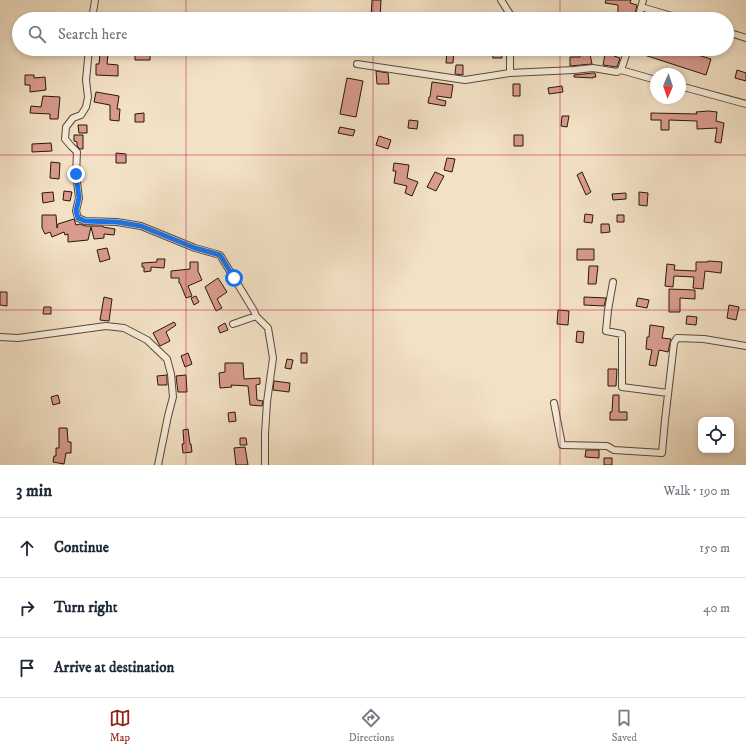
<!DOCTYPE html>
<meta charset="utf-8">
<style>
body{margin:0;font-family:"IM FELL DW Pica",serif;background:#f2f2f3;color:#1f2937}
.controls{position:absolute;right:12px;bottom:12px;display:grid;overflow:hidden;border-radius:8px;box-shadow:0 2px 6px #0003}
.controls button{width:36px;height:36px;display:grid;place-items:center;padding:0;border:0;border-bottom:1px solid #e0e1e3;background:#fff;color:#1f2937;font:20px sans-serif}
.compass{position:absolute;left:650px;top:68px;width:36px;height:36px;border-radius:50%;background:#fff;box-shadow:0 2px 6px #0003;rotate:182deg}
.stop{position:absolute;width:12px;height:12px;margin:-9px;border:3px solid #1a73e8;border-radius:50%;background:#fff}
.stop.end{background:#1a73e8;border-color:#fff;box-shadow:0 1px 4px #0008}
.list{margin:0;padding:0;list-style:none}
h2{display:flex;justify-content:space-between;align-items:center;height:52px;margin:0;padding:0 16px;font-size:17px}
h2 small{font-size:13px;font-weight:400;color:#747a83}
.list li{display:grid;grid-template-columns:26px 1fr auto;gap:12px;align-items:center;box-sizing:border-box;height:60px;padding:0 16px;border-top:1px solid #e0e1e3}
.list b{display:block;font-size:15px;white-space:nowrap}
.list em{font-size:13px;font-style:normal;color:#747a83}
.icon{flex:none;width:22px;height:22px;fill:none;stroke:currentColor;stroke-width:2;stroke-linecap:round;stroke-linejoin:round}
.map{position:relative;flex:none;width:746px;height:465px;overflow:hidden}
.search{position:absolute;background:#fff;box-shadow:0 2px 6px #0003;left:12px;right:12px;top:12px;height:44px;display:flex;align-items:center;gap:10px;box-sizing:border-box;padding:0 14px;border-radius:22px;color:#747a83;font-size:15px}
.sheet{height:232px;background:#fff}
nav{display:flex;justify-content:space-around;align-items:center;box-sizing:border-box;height:56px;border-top:1px solid #e0e1e3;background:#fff;font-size:11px;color:#747a83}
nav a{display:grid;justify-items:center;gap:2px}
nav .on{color:#8f2418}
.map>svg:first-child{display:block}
.building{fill:#d99b8d;stroke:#26170b}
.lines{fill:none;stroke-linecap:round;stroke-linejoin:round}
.street-casing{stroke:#594a3a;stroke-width:8}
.street{stroke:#f7ecd9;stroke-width:6}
.route{stroke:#1a73e8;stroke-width:5}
.grid{fill:none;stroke:#c2185b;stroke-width:1;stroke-opacity:0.55}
</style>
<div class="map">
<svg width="746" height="465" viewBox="0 0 746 465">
<rect width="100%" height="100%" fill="#f3e1c5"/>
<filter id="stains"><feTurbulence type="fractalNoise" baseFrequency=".005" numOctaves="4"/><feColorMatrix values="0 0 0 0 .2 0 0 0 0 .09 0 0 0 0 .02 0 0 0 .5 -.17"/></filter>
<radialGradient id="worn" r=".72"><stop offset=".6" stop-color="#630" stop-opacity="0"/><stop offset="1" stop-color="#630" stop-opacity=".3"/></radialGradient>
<!-- building -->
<path class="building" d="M372,0h9l-1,19h-9z
M606,0h25l-1,3 7,2 -3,14h-16v-14l-13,-2z
M492,49h9l1,9h-9z
M580,49h9l3,15 -22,2v-9h10z
M606,49h9l-1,7 6,2 -3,9 -14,-2z
M632,49h46l33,10 -5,16 -74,-24z
M447,50h7l-1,13h-7z
M135,52l15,1v7h-15z
M100,53l8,1 -1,10 11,1v11l-22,-1v-11h3z
M456,65h7v10l-8,-1z
M737,70l9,3v8l-11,-3z
M376,71l12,2 1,11h-12z
M593,73h2l1,4h-3v1l-19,-1v-2z
M25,75h9v3l11,-1 1,13 -16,2v-7h-5z
M347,78l16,3 -7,36 -16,-3z
M432,82l21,3 -2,13 -14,-2v3l9,2 -1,5 -17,-3 1,-6h1z
M513,84h7v12h-7z
M562,86l1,6 -14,2 -1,-6z
M96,92l23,4 -2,13h3l-1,12 -9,-1v-15l-16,-3z
M43,96l17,1 -2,22h-8v-5l-20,-1 1,-7 10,1z
M709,111l8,1 -1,9 8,2 -3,20 -6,-1 2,-14 -20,1v-8l-28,-1v10h-8v-10h-10v-7l46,1 -1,-2z
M144,113v9h-9v-8z
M562,116h7l-2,11 -6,-1z
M409,120l9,1 -1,8 -9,-1z
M78,125h9v8h-8z
M340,127l15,3 -2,6 -15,-3z
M74,135h9v14h-3l-3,-3v-4l-3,-1z
M514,135h9v11h-9z
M379,136l12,4 -3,9 -12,-4z
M51,143l1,8 -20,1v-8z
M116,153l10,1v9h-10z
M447,158l8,1 -3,13 -8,-2z
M51,162l9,1 -1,16 -9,-1z
M394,163l15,2 -2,13 11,4 -6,14 -7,-3 2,-7 -13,-3 2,-12h-3z
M435,172l9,4 -8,15 -9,-4z
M582,172l9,20 -5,3 -9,-20z
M64,191l8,1 -2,9 -7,-1z
M53,192l1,9 -11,2 -1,-10z
M639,192l9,1 -1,13 -8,-1z
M626,193v6l-13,1 -1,-6z
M585,214l8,1 -1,8 -8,-1z
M42,215h14l1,13 1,-4 16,-5 2,6 4,-1 5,2h18v1l12,2 -1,6 -10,-1v4l-10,1 -3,-12 -3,13 -20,2v-8l-3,1 -1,-3 -12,5 -2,-5 -5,2 -3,-6z
M617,215h7v7h-7z
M601,224h8l1,8 -9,1z
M107,248l3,11 -10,3 -3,-12z
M577,249h17v11h-17z
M157,259h8l-1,9 -13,-1v4l-7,1v-5h-2v-4l15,-1z
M708,261l14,1 -1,11 -16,-2 -2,18 -10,-1 1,-11 -20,-1 -1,11 -8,-1 2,-22 8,1 -1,5 22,1v-9h12z
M190,262h8v9l4,9 -14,6 4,10 -6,2 -6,-15h-1v-5h-8v-7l19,-2z
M589,266h9l-2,18h-8z
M218,278l9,14 -10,7 5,9 -6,3 -11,-24z
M669,289l26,1v9l-15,-1v14h-11z
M0,292h7v14l-7,-1z
M196,296l3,6 -5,3 -3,-7z
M104,297l8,2 -3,22 -9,-1z
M584,297l22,1 -2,8 -20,-1z
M638,298l11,2 -2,8 -11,-2z
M729,305l10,2 -3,13 -9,-2z
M44,307h7v7h-8z
M558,310l11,1 -1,14 -11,-1z
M687,316l10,1 -1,8 -10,-1z
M174,322l2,3 -10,7 4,9 -10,5 -7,-13z
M225,323l3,7 -8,3 -2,-6z
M650,325l14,2 -2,11 9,1 -3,13 -9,-2 -3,16 -7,-1 3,-15 -6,-1 1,-12h2z
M577,331l7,1 -1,11 -7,-1z
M188,353l4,11 -7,3 -4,-11z
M301,353h6v10h-6z
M287,359l6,1 -2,9 -6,-1z
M225,363h18l1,16 16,-1v6l-4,1 1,15 6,1 -1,5 -12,-1 -2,-19 -17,-1 1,2 -12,1 -1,-15 6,-1z
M608,369h9l-1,17h-8z
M167,375v10h-9l-1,-9z
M186,375l1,17h-9l-2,-16z
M274,381l16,2 -1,9 -16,-2z
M58,395l2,8 -7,2 -2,-8z
M613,395h6v17h8v8h-17v-8h2z
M235,412l1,9 -7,1 -1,-9z
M59,428h8l1,14h3v11h-5l-2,11 -11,-2 1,-6h2v-8h3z
M188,429l2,15h1l1,8 -9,1 -1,-9h2l-1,-14z
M240,438h6l1,7h-7z
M245,447l3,18h-12l-2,-17z
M586,450h13v8l-14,-1z
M604,458h8v7h-8z"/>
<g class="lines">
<defs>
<path id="street" d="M501,0l12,19
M641,7l41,12
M92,19l3,-19
M638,19l5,-19
M727,32l19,6
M89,49l-3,31 2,17 -2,10 -5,8 -8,3 -7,9 -1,12 6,7 6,6 -1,22 3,24 -3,13 2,7 7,3 32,1 24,4 54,22 25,7 34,56 2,5 -23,8
M628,49l-7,21 35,10
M357,64l108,16 45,-7 64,-3 19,-2 24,4 4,-2
M510,73v-19l3,-5
M680,86l66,18
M613,282l-5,28 -2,21 16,3v53l46,6
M256,316l12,12 5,30 -6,44 -2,32v31
M0,337l18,1 88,-12 18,2 23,12 20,19 4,15 2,23 -5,19 -10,49
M554,403l8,42 45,1 7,4 48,3 3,-33 9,-77 3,-5 27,1 42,7"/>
</defs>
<!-- street casing -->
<use href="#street" class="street-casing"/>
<!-- street -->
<use href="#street" class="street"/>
</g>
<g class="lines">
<!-- route -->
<path class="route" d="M76,174l3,24 -3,13 2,7 7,3 32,1 24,4 54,22 25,7 14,23"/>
</g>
<!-- grid -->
<path class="grid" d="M186,0v19M373,0v19M560,0v19M186,49v416M373,49v416M560,49v416M0,155h746M0,310h746"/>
<rect width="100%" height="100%" filter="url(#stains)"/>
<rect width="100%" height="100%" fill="url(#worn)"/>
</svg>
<div class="controls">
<button><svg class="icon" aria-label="locate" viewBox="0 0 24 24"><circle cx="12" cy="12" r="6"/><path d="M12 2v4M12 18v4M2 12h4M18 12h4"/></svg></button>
</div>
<svg class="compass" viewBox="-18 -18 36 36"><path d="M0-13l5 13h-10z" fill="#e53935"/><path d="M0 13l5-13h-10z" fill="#747a83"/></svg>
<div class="stop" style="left:234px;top:278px"></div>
<div class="stop end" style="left:76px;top:174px"></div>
<div class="search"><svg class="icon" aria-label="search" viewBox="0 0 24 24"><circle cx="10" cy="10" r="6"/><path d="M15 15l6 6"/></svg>Search here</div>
</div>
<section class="sheet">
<h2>3 min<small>Walk · 190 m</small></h2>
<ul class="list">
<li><svg class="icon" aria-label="ahead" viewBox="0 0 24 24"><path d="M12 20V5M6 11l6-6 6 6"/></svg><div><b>Continue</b></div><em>150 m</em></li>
<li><svg class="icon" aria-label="right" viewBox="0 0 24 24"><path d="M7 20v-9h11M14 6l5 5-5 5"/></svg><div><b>Turn right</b></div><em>40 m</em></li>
<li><svg class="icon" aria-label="arrive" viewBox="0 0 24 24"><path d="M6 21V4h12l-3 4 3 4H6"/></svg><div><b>Arrive at destination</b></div></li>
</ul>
</section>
<nav>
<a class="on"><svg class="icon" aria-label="map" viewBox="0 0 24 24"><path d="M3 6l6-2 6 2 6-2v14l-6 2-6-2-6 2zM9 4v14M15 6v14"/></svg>Map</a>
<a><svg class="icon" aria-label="directions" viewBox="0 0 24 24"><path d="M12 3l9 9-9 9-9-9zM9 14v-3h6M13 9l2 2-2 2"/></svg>Directions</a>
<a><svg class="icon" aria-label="saved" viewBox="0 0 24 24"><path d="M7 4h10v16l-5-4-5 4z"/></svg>Saved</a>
</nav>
